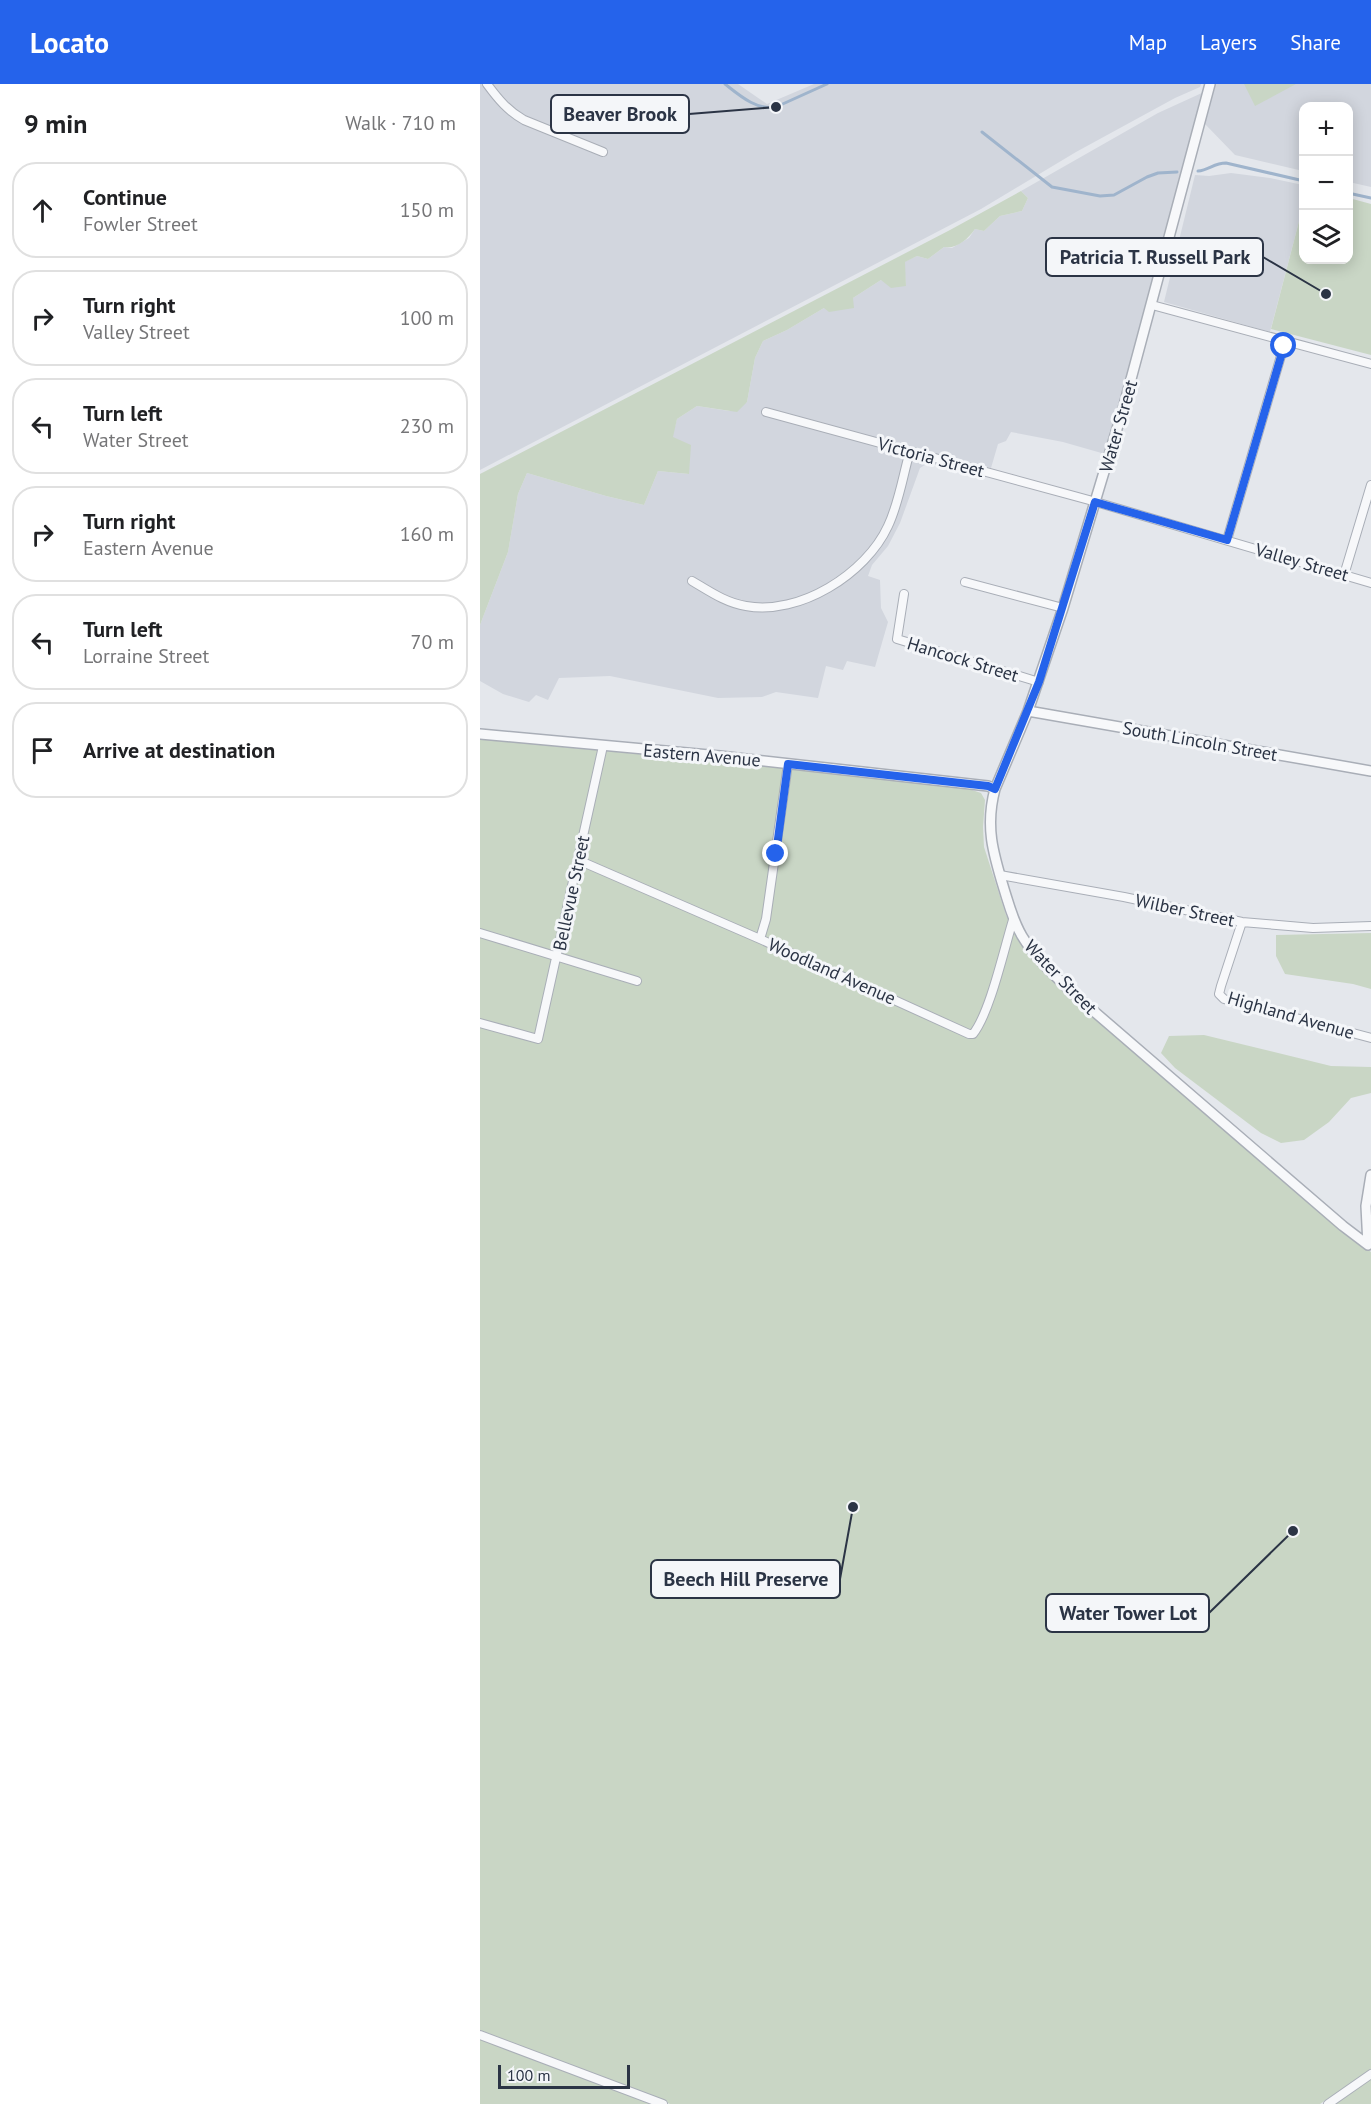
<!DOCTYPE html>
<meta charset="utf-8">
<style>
body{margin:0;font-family:"PT Sans",sans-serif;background:#f6f6f6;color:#202124}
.controls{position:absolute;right:18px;top:18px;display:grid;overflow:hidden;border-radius:12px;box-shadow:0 3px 15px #0003}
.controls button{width:54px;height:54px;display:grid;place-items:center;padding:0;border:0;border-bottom:2px solid #e0e0e0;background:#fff;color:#202124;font:30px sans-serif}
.scale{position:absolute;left:18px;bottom:15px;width:132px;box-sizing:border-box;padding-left:6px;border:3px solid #2b3445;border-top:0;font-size:16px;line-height:21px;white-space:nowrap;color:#2b3445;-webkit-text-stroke:4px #f4f6f9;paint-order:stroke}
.stop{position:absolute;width:18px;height:18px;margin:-14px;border:4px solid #2563eb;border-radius:50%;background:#fff}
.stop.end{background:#2563eb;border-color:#fff;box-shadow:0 2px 6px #0008}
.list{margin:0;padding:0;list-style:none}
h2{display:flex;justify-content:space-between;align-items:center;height:78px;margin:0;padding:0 24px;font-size:26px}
h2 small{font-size:20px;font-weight:400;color:#757577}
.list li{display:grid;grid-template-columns:39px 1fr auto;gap:18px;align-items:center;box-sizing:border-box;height:96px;margin:0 12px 12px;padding:0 12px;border:2px solid #e0e0e0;border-radius:24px}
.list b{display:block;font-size:22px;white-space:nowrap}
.list p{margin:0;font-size:20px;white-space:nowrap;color:#757577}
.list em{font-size:20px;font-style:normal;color:#757577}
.icon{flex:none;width:33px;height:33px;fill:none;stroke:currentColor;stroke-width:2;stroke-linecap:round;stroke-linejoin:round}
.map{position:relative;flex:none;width:891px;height:2020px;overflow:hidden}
header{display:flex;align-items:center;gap:36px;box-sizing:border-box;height:84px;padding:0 30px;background:#2563eb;color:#fff}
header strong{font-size:28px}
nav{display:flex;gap:33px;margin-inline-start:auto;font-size:21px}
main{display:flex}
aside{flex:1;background:#fff}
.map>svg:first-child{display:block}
.built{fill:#d2d6de}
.green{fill:#c9d6c5}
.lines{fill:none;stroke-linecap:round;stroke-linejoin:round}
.stream{stroke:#9fb4cc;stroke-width:3}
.minor-casing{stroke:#a9aeb7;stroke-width:10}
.tertiary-casing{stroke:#a9aeb7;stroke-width:12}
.minor{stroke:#f7f8fa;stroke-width:8}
.tertiary{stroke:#f7f8fa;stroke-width:9}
.route{stroke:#2563eb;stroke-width:8}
.labels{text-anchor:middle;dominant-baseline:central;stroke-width:6;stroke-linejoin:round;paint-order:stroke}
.street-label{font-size:18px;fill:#2b3445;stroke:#f4f6f9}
.leader{fill:none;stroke:#2b3445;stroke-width:2}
.callout-dot{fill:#2b3445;stroke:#f4f6f9;stroke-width:2}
.callout{fill:#f4f6f9;stroke:#2b3445;stroke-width:2}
.callout-label{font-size:20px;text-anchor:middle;font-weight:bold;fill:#2b3445}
</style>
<header>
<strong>Locato</strong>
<nav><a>Map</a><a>Layers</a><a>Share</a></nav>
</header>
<main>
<aside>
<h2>9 min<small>Walk · 710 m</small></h2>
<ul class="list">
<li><svg class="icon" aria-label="ahead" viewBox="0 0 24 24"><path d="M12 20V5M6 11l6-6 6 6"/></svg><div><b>Continue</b><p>Fowler Street</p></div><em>150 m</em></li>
<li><svg class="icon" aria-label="right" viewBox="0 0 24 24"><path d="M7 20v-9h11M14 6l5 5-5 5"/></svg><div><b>Turn right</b><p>Valley Street</p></div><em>100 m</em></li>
<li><svg class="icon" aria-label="left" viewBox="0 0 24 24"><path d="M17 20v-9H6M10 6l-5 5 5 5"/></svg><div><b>Turn left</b><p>Water Street</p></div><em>230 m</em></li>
<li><svg class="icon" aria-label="right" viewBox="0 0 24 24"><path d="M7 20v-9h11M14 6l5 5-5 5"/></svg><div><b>Turn right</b><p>Eastern Avenue</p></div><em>160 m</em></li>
<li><svg class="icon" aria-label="left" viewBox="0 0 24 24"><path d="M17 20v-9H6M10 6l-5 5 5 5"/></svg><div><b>Turn left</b><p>Lorraine Street</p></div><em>70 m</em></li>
<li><svg class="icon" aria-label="arrive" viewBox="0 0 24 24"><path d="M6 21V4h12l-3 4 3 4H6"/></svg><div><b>Arrive at destination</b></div></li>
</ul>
</aside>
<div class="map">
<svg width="891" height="2020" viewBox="0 0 891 2020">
<rect width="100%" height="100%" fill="#e4e7ec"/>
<!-- built -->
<path class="built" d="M0,0h258l29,20 47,-20h387l-1,3 -25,11 -99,54 -95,57 -501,261z
M735,0h156v103l-22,-5 -1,-76h-44l-1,65 -68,-16 -30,-31z
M724,8l-99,362 -42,-12 -52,-10 -5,9 -8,3 -7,24 -39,-11 -5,11 -19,-5 -8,5 -20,55 -12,23 -16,19 -4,11 12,4 1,28 7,14 -13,45 -28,-6 -4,9 -17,-4 -8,32 -42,-6 -14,5 -44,1 -108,-22 -51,2 -11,22 -12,-5 -7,7 -26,-8 -23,-13v-56l28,-73 10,-58 9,-21 79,23 38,9 14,-34 31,3 -17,-37 5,-18 20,-13 32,5 18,-9 8,-44 8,-17 24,-11 37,-22 29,-10 28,-18 25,6 -2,-24 13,-6 11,3 16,-12 8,1 17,-10 6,-9 9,2 16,-15 22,-5 6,-13 -7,-7 137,-78z
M751,89l39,5 33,7v21l-33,126 -106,-30 31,-127 14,1z"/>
<!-- green -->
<path class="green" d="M764,0h52l-41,22z
M541,107l7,7 -6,13 -22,5 -16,15 -9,-2c-8,11 -18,20 -31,18l-16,12 -11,-3 -12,6 1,24 -15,2 -10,-8 -28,18 1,10 -25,4 -5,-4 -37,22 -24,11 -8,17 -8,44 -10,10 -40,-6 -20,13 -4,18 18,8 -2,29 -31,-3 -14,34 -38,-9 -79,-23 -9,21 -10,58 -28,73v-151l470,-244z
M869,114l22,6v151l-100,-26 32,-123 1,54h44z
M0,655l347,33 145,18 9,3 4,7 -2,27 1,20 22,68 17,32 21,24 64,60 117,96 121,106 25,19v817l-51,35h-650l-190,-74z
M891,849v56l-18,-5 -68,-10 -9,-18v-21z
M724,951l127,31 40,1v26l-20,5 -22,24 -25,18 -23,3 -20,-10 -86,-65 -14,-15 8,-17z
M0,1954l176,66h-176z
M891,1995v25h-35z"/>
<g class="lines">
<!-- stream -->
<path class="stream" d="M245,0c14,11 32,27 51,23l51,-23
M502,48l70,55 48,9 14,-1 33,-18 11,-4 19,-1
M718,87c11,-1 16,-8 28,-8l78,18
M868,109l23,5"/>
<defs>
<path id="minor" d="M7,0c11,15 21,27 37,36l79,32
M672,221l219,59
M286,328l323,88 282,83
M747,456l58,-198
M864,491l27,-90
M212,497c17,10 34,22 54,25 53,10 120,-32 142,-80 11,-23 15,-51 22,-75
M485,498l98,26
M424,510l-7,45 142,43
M98,776l182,79 209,95h4c17,-21 31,-85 40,-114
M520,791l124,22 118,25 71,6 58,-2
M762,838l-21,64 -2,8 5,5 147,39
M0,849l157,48
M280,855l6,-20 22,-155
M0,939l58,16 65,-293
M0,1951l183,69
M848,2020l43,-30"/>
<path id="tertiary" d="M730,0l-87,325 -60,199 -35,103 -33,78c-10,37 -2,64 9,100 5,16 9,32 18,47 13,22 34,41 53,59l268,231 25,19
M548,627l343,60
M0,650l240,22 268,30 7,3
M888,1161l-2,-39 5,-31"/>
</defs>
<!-- minor casing -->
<use href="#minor" class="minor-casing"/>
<!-- tertiary casing -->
<use href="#tertiary" class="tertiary-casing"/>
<!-- minor -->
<use href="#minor" class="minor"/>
<!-- tertiary -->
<use href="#tertiary" class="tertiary"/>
</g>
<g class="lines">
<!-- route -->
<path class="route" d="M296,770l12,-90 200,22 7,3 44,-107 56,-180 132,38 57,-194"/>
</g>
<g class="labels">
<!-- street labels -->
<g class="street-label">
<text transform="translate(638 342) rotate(-74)">Water Street</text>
<text transform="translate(451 373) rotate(15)">Victoria Street</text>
<text transform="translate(822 478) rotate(16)">Valley Street</text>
<text transform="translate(483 575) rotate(17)">Hancock Street</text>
<text transform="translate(720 657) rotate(10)">South Lincoln Street</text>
<text transform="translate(222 671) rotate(5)">Eastern Avenue</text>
<text transform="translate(91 809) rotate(-78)">Bellevue Street</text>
<text transform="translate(705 826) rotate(12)">Wilber Street</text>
<text transform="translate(352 887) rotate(24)">Woodland Avenue</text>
<text transform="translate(581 893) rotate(46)">Water Street</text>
<text transform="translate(811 931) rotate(16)">Highland Avenue</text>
</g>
</g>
<!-- callouts -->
<path class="leader" d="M296 23L209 30M846 210L783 173M373 1423L360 1495M813 1447L729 1529"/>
<g class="callout-dot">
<circle cx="296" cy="23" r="6"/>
<circle cx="846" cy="210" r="6"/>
<circle cx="373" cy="1423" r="6"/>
<circle cx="813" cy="1447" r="6"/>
</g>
<g class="callout">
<rect x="71" y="11" width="138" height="38" rx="6"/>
<rect x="566" y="154" width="217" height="38" rx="6"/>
<rect x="171" y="1476" width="189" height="38" rx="6"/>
<rect x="566" y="1510" width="163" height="38" rx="6"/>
</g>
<g class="callout-label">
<text x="140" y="37">Beaver Brook</text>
<text x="675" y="180">Patricia T. Russell Park</text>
<text x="266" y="1502">Beech Hill Preserve</text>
<text x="648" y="1536">Water Tower Lot</text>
</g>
</svg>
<div class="controls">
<button>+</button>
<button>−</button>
<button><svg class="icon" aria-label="layers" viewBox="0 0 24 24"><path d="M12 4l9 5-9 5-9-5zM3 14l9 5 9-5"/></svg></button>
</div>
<div class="scale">100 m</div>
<div class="stop" style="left:804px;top:262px"></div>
<div class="stop end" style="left:296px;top:770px"></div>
</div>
</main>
